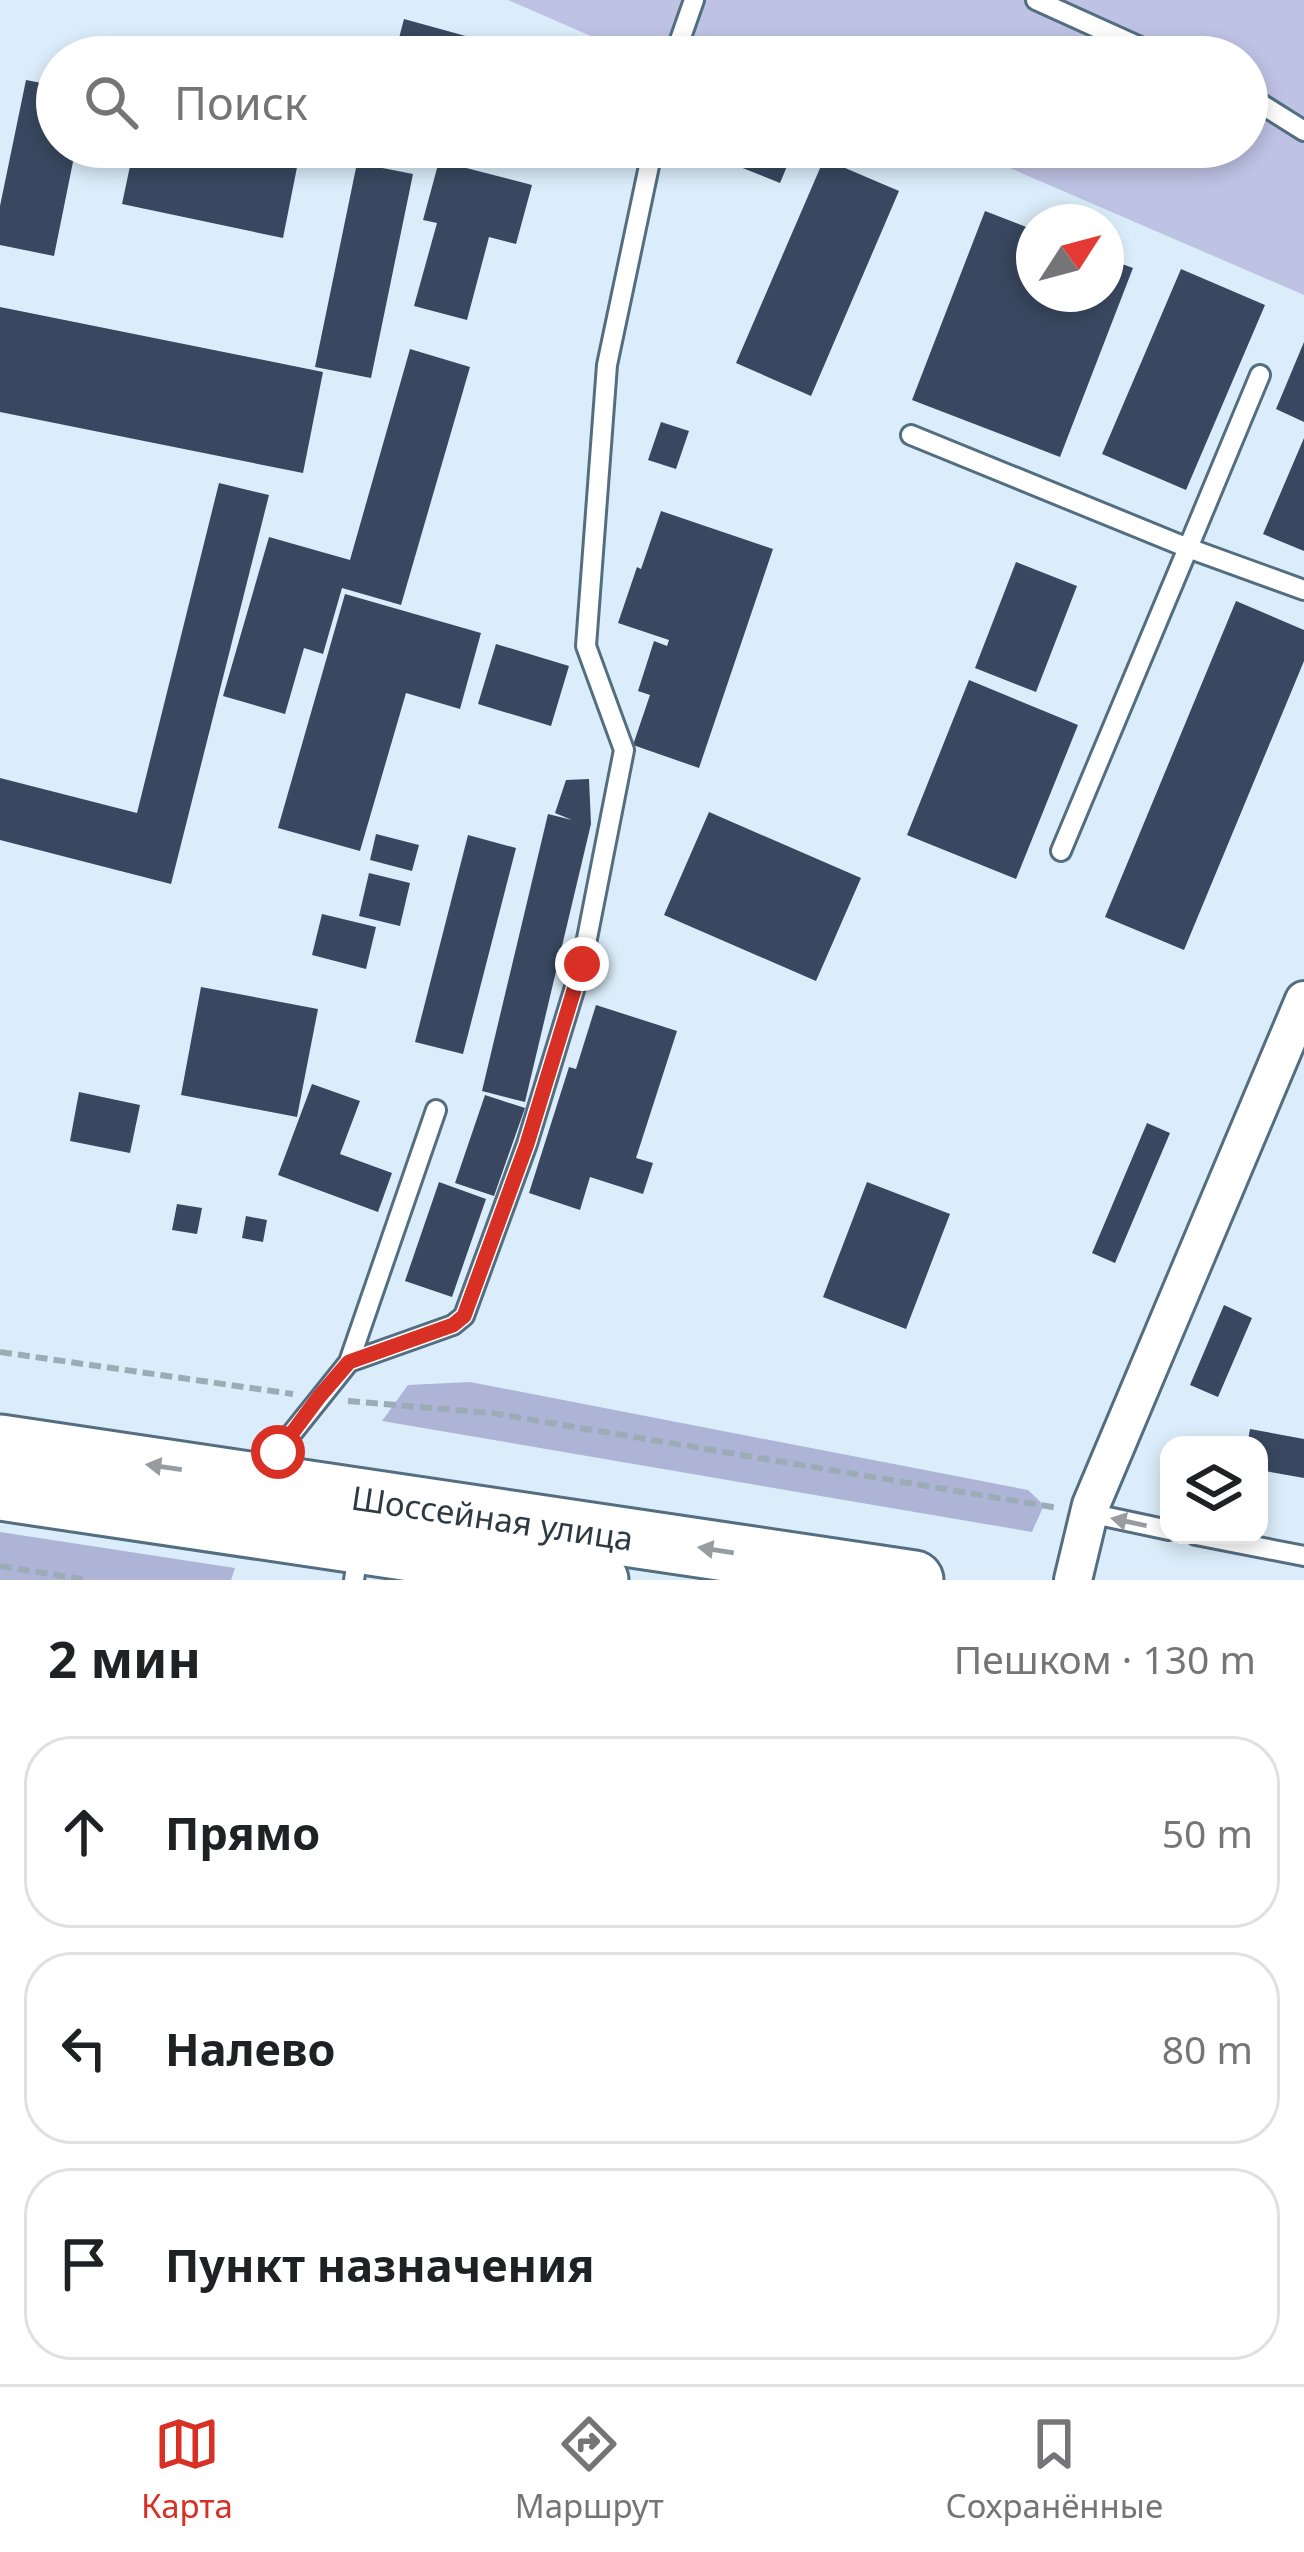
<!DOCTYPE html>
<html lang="ru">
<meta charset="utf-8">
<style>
body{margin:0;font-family:"Noto Sans",sans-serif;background:#f2f2f2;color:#202124}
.controls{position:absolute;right:36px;bottom:36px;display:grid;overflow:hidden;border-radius:24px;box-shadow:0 6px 18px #0003}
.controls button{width:108px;height:108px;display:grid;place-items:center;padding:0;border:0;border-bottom:3px solid #e0e0e0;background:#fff;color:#202124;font:60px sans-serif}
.compass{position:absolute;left:1016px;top:204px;width:108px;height:108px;border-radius:50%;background:#fff;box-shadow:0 6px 18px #0003;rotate:54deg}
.stop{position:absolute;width:36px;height:36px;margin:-27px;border:9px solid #d93025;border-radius:50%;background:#fff}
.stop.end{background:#d93025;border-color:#fff;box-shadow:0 3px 12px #0008}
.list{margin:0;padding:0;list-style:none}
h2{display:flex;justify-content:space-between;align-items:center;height:156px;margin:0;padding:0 48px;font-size:51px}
h2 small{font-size:39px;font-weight:400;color:#757577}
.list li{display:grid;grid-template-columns:78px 1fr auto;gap:36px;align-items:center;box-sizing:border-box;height:192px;margin:0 24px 24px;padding:0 24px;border:3px solid #e0e0e0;border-radius:48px}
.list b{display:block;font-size:45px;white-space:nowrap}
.list em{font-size:39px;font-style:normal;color:#757577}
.icon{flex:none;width:66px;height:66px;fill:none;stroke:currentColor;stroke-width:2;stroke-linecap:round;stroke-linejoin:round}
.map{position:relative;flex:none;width:1304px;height:1580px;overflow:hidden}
.search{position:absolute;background:#fff;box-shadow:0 6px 18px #0003;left:36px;right:36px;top:36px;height:132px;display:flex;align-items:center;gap:30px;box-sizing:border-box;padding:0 42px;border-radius:66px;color:#757577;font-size:45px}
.sheet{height:804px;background:#fff}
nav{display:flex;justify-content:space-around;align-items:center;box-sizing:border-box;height:168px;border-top:3px solid #e0e0e0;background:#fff;font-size:33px;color:#757577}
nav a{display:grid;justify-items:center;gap:6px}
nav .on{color:#d93025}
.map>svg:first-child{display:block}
.green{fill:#bec3e4}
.forest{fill:#aeb4d5}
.building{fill:#394860}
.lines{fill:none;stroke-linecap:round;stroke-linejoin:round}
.service-casing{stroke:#526e80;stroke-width:24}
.minor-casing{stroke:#526e80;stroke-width:42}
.primary-casing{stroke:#526e80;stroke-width:63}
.path{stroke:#9cacb7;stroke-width:6;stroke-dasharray:12 6;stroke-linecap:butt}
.service{stroke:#fff;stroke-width:18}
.minor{stroke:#fff;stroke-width:36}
.primary{stroke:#fff;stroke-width:57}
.oneway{fill:#969ca0}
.route{stroke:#d93025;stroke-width:15}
.labels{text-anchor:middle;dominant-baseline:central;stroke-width:12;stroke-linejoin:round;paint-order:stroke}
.street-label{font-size:33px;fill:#2e3a42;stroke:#dbedfa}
</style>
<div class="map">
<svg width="1304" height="1580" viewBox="0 0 1304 1580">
<rect width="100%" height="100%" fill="#dbedfa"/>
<!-- green -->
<path class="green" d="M508,0h796v295l-343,-148h286v-90h-608z"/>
<!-- forest -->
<path class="forest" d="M470,1382l558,108 16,15 -12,27 -650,-111 26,-36z
M0,1532l235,36 -4,12h-231z"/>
<!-- building -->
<path class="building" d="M404,19l87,24 -4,14h-93z
M26,80l31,6v61h19l-22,109 -54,-11v-39z
M134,147h167l-18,91 -161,-34z
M742,147h53l-15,36 -45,-18z
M824,159l75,32 -88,205 -75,-33z
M439,161l93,24 -16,59 -27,-7 -22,83 -53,-14 23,-83 -14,-3z
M357,163l56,11 -42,204 -56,-11z
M985,211l49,19v64h72v-36l27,10 -73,189 -148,-57z
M1181,269l84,36 -79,185 -84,-36z
M0,307l323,65 -20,101 -303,-61z
M1304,342v80l-28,-13z
M410,349l60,18 -69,238 -59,-17 -19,66 -19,-6 -19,66 -62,-18 46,-159 81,23z
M661,422l28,9 -13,38 -28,-9z
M1304,438v113l-41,-17z
M219,483l50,12 -98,389 -171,-44v-62l137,35z
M661,511l112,38 -74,219 -66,-23 17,-50 -12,-4 16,-50 13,5 2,-6 -51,-17 19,-56 4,2z
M1016,562l61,24 -41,106 -61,-24z
M345,594l136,39 -21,76 -54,-16 -46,158 -82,-23z
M1236,601l68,29v31l-120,289 -79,-33z
M496,644l73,22 -18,60 -73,-22z
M969,680l109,45 -62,154 -109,-44z
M589,779l2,45 -66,278 -43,-11 66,-277 24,6 -17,-7 11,-33z
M709,812l152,66 -45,103 -152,-66z
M376,834l43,11 -7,26 -42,-11z
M468,835l48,13 -53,206 -48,-12z
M369,873l41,10 -10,43 -41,-10z
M322,914l54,13 -10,42 -54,-14z
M201,987l117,22 -21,108 -116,-22z
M596,1005l81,26 -41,127 17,5 -10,31 -53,-17 -10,33 -51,-17 40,-126 7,2z
M312,1084l48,17 -20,53 52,19 -14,39 -100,-37z
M79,1092l61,13 -10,48 -60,-12z
M485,1095l40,13 -31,88 -39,-13z
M1147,1123l23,10 -55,130 -23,-10z
M439,1182l47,17 -34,98 -47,-16z
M867,1182l83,32 -44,115 -83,-32z
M177,1204l25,4 -5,26 -25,-4z
M246,1216l21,4 -4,22 -21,-4z
M1224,1305l28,13 -34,79 -28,-12z
M1250,1429l54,10v39l-45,-8v-25h-12z"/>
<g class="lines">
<defs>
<path id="service" d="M1036,0l126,57
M674,57l20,-57
M1247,95l57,36
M911,435l277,113 72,-173
M1061,851l127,-303 116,42
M349,1362l87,-252
M261,1472l88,-110 104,-37 11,-9 63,-172 55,-180 42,-214 -38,-104 21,-281 46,-218
M1089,1513l80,17
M1196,1535l108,21
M354,1580l5,-32"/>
<path id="minor" d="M1073,1580l18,-75 213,-505"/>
<g id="primary">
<path id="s1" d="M0,1444l914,136"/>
<path d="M0,1491l599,89"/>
</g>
</defs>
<!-- service casing -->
<use href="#service" class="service-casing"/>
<!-- minor casing -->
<use href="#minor" class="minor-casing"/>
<!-- primary casing -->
<use href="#primary" class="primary-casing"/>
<!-- path -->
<path class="path" d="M0,1352l293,42
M348,1401l143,12 567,95
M0,1566l87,14"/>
<!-- service -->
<use href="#service" class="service"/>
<!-- minor -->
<use href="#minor" class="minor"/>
<!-- primary -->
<use href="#primary" class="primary"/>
</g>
<!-- one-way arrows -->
<defs><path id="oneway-solid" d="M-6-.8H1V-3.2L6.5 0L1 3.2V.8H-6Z" transform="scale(3)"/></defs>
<g class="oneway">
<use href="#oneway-solid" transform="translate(164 1467) rotate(-172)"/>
<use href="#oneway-solid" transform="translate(1129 1522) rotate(-168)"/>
<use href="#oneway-solid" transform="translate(716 1550) rotate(-171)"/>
</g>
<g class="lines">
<!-- route -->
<path class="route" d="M278,1452l41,-55 30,-35 104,-37 11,-9 63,-172 55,-180"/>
</g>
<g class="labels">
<!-- street labels -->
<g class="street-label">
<text stroke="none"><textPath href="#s1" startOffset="498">Шоссейная улица</textPath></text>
</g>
</g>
</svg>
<div class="controls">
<button><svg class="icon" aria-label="layers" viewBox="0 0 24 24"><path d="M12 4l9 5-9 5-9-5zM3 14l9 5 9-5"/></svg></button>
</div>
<svg class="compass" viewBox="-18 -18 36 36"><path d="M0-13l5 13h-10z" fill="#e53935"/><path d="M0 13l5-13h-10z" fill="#757577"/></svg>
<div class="stop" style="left:278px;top:1452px"></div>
<div class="stop end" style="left:582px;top:964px"></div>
<div class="search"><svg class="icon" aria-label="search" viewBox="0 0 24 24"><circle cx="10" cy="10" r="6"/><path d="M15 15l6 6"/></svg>Поиск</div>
</div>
<section class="sheet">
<h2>2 мин<small>Пешком · 130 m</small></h2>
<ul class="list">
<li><svg class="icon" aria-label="ahead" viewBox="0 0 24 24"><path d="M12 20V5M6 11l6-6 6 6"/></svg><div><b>Прямо</b></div><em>50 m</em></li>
<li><svg class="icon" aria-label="left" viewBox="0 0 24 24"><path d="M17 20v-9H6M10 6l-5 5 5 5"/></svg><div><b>Налево</b></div><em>80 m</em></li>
<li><svg class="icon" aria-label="arrive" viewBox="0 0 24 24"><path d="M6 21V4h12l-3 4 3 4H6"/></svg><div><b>Пункт назначения</b></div></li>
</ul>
</section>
<nav>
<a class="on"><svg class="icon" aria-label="map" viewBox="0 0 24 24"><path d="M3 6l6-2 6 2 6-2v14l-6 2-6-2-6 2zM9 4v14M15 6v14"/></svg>Карта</a>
<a><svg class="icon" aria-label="directions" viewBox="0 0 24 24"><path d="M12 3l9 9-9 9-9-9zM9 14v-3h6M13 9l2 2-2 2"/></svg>Маршрут</a>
<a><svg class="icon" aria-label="saved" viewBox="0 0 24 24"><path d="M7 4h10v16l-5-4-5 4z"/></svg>Сохранённые</a>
</nav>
